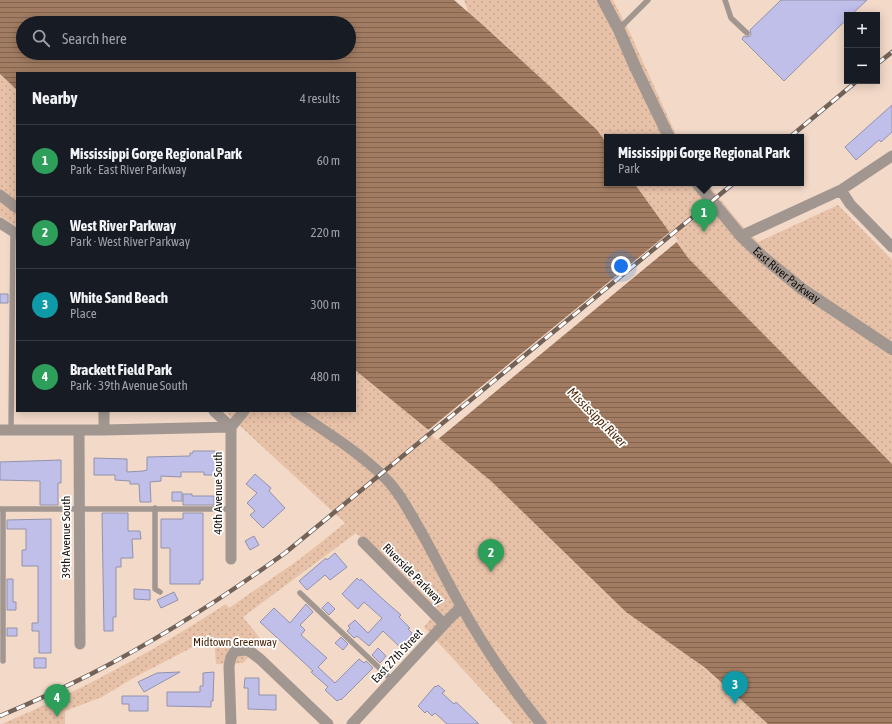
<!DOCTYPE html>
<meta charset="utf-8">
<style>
body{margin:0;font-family:"Asap Condensed",sans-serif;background:#20242c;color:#f1f3f6}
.controls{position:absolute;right:12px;top:12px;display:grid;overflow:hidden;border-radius:0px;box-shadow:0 2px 10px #0003}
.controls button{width:36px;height:36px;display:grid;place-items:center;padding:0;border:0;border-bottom:1px solid #363941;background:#171b24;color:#f1f3f6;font:20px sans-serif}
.you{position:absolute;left:621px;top:266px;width:14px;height:14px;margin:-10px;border:3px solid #fff;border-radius:50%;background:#1a73e8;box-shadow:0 0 0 6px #1a73e833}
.badge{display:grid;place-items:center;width:26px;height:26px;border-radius:50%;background:#7c3aed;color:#fff;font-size:13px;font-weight:700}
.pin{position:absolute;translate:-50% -33px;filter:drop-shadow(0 1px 2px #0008)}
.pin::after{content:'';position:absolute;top:21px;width:14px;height:12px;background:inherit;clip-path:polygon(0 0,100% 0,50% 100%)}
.popup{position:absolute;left:604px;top:134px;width:200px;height:52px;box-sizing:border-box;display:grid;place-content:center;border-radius:0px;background:#171b24;filter:drop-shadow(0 1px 3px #0005);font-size:13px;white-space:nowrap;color:#9ea1a6}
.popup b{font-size:15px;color:#f1f3f6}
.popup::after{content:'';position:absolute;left:50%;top:100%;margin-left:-8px;border:8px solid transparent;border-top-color:#171b24}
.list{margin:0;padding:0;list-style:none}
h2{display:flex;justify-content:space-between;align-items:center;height:52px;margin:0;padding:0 16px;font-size:17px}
h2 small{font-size:13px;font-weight:400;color:#9ea1a6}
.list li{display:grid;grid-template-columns:26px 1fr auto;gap:12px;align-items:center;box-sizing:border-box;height:72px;padding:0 16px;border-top:1px solid #363941}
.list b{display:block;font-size:15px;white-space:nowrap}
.list p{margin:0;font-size:13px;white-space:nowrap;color:#9ea1a6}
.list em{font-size:13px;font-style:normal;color:#9ea1a6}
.icon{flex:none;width:22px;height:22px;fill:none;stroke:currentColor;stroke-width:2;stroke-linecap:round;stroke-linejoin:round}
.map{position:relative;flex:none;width:892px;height:724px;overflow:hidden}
.search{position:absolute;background:#171b24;box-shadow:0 2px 10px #0003;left:16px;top:16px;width:340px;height:44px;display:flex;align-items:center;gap:10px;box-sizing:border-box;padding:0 14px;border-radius:22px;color:#9ea1a6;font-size:15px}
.panel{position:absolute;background:#171b24;box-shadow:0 2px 10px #0003;left:16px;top:72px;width:340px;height:340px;border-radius:0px}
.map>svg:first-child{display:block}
.park{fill:url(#park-dots)}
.water{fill:url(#water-rules);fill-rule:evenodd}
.pier{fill:#f3d9c8}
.building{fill:#c0bfea;stroke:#9292ab}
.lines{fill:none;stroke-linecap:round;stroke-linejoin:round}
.service{stroke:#a29790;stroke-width:5.5}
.minor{stroke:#a29790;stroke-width:11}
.tertiary{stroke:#a29790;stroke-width:12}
.rail-casing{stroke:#726258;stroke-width:4.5}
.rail{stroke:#fff;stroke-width:3;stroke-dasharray:9;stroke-linecap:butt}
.labels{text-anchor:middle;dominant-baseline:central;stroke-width:3.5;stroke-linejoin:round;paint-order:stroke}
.street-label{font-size:12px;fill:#160e08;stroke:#fff}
.park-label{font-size:12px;fill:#451f00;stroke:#fff}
.water-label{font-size:13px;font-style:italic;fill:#4e2806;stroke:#fff}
</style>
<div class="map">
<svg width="892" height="724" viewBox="0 0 892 724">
<defs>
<pattern id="park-dots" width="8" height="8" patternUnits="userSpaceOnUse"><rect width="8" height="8" fill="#e7c2a8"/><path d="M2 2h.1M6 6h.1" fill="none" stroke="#c5a68f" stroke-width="1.8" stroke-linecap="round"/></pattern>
<pattern id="water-rules" width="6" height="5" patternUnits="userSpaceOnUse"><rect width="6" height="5" fill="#a17c62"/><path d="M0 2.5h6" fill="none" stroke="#82644f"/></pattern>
</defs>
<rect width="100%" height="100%" fill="#f3d9c8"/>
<!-- park -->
<path class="park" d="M464,0h149l17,33 47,104h-70v20l-134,-131z
M0,74l17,16v137l-17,-11z
M626,183h81l31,38 20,21 80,-37 54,55v206l-206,-199z
M355,370l136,111 277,243h-255l-89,-97 14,-17 -82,-77 -113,84 20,25 -20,21 -27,1 -2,-28 -79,41 -33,20 -37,14v13h-63c78,-33 152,-73 224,-120l3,4 71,-49 45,-36 -121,-112h131z"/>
<!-- water -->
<path class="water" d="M0,0h454l30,26 113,104 10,14v39h27l54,75 204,206v260h-124l-64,-57 -78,-55 -135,-131 -136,-111v-297h-338v17l-17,-16zM23,23h326v30h-326z"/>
<!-- pier -->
<path class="pier" d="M671,231l7,10 -241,199 -10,-9z"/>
<!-- building -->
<path class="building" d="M781,0h86l-16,15h-4v4l-63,62 -42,-42 2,-3 2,1 4,-1 1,-2 -1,-4z
M892,105v27l-11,10 -2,-2 -23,20 -11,-13z
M0,294h8v9h-8z
M193,451h22l1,24h-12v-3h-23v5l-20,-1v5l-11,1 1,20h-11l-1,-18h-9v-3l-15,-1v-5h-21v-17l33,1v13l16,-1 4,-1v-13l43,-1v-3h3z
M61,460v23h-3v22h-18v-24l-40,-1v-18z
M255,474l16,14 -2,3 16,17 -22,20 -13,-13 5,-4 -8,-8 10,-10 -11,-9z
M172,492h10v9h-10z
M183,494h9v2h22v9h-31z
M102,513h26v18h12l1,8h-9l1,19h-12v9h-5v50h-3v14h-9z
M183,513h20v67h-3v4h-30v-36h-9v-29h22z
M51,519v134h-12v-22h-7v-8h6v-57h-16v-16h4v-21h-19v-9z
M254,536l5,9 -9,5 -5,-9z
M335,553l12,14 -17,13 -5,-5 -18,15 -8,-9 27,-23 1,2z
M357,578l3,3 1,-2 25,23 15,13 -2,2 11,11 -2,1 4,4 -8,11 -2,-1 -3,3 -16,-15 -14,15 -12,-10 -3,2 -7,-7 3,-3 -2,-2 7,-6 13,13 14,-15 -18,-16 -6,7 -16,-15z
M7,579h6v23h3v8h-9z
M134,589l16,1v10l-16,-1z
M174,592l4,8 -17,8 -4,-8z
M328,602l7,7 -6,6 -7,-7z
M306,604l7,8 -13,13 5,5 -4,5 26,23 -9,9 17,16 24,-24 5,4 2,-2 7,7 -32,32 -1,-1 -3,2 -12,-11 3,-3 -17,-15 2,-1 -53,-49 14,-14 16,15z
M7,628h10v8h-10z
M341,637l7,7 -5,6 -8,-7z
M378,648l8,8 -6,7 -8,-8z
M34,658h12v10h-12z
M180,672l-36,20 -6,-10 19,-9z
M214,672l-1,29h-2v6l-44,-1v-14h33v-6h3v-13z
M245,678h14v17h17v15l-28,-1v-21h-4z
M438,685l7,6 -3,2 12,11 2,-2 23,22h-32l-12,-11 -3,3 -5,-5 -2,2 -7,-7 17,-20 1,1z
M122,696h26v15h-19v-7h-7z"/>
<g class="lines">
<!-- service -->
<path class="service" d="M725,0l6,18 16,15
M619,29l29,-29
M11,430l2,-198
M155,508v81l5,3
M0,509h231
M3,509v152
M300,593l92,87"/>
<!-- minor -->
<path class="minor" d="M841,190l9,14 42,43
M0,195l17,13
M0,223l17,11
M741,236l100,-46 51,-34
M214,411l17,16v132
M295,411c28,19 64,41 88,65 14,13 23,30 33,47 16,27 29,55 45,83 23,41 50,81 80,118
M0,430h104l127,-3 13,-16
M79,430l1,214
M104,430v-19
M363,542l81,82
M231,724l-2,-58 2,-9 4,-6 13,-1 12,9 68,65
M352,724l96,-104 13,-13"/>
<!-- tertiary -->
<g class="tertiary">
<path d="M603,0l16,30 17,39 33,68"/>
<path id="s1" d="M697,183l44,53 22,21 39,32 90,60"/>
</g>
<defs>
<path id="rail" d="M877,64l15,-12
M790,137l67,-56
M0,716c31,-13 61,-27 91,-42 68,-35 132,-76 194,-121l449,-370"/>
</defs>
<!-- rail casing -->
<use href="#rail" class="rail-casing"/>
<!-- rail -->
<use href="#rail" class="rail"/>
</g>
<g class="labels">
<!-- street labels -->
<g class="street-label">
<text stroke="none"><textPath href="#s1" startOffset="129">East River Parkway</textPath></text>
<text transform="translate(218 493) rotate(-90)">40th Avenue South</text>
<text transform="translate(66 537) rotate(-90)">39th Avenue South</text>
<text transform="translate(413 574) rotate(45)">Riverside Parkway</text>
<text transform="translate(397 656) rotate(-47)">East 27th Street</text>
</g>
<!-- park labels -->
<g class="park-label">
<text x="235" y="642">Midtown Greenway</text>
</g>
<!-- water labels -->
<g class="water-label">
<text transform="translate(597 417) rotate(45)">Mississippi River</text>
</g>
</g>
</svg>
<div class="controls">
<button>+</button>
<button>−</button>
</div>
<div class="you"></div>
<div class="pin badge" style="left:704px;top:232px;background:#2e9e5b">1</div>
<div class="popup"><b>Mississippi Gorge Regional Park</b>Park</div>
<div class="pin badge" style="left:491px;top:572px;background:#2e9e5b">2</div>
<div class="pin badge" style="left:735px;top:704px;background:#0f9aa8">3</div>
<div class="pin badge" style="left:57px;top:717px;background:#2e9e5b">4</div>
<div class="search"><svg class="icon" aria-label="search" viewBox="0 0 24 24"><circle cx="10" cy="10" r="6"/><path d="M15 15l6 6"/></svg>Search here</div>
<section class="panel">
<h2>Nearby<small>4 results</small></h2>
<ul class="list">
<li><span class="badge" style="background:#2e9e5b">1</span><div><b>Mississippi Gorge Regional Park</b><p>Park · East River Parkway</p></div><em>60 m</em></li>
<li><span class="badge" style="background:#2e9e5b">2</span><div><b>West River Parkway</b><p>Park · West River Parkway</p></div><em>220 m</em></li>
<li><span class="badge" style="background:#0f9aa8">3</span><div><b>White Sand Beach</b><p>Place</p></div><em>300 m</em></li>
<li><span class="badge" style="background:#2e9e5b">4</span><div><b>Brackett Field Park</b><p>Park · 39th Avenue South</p></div><em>480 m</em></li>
</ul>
</section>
</div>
